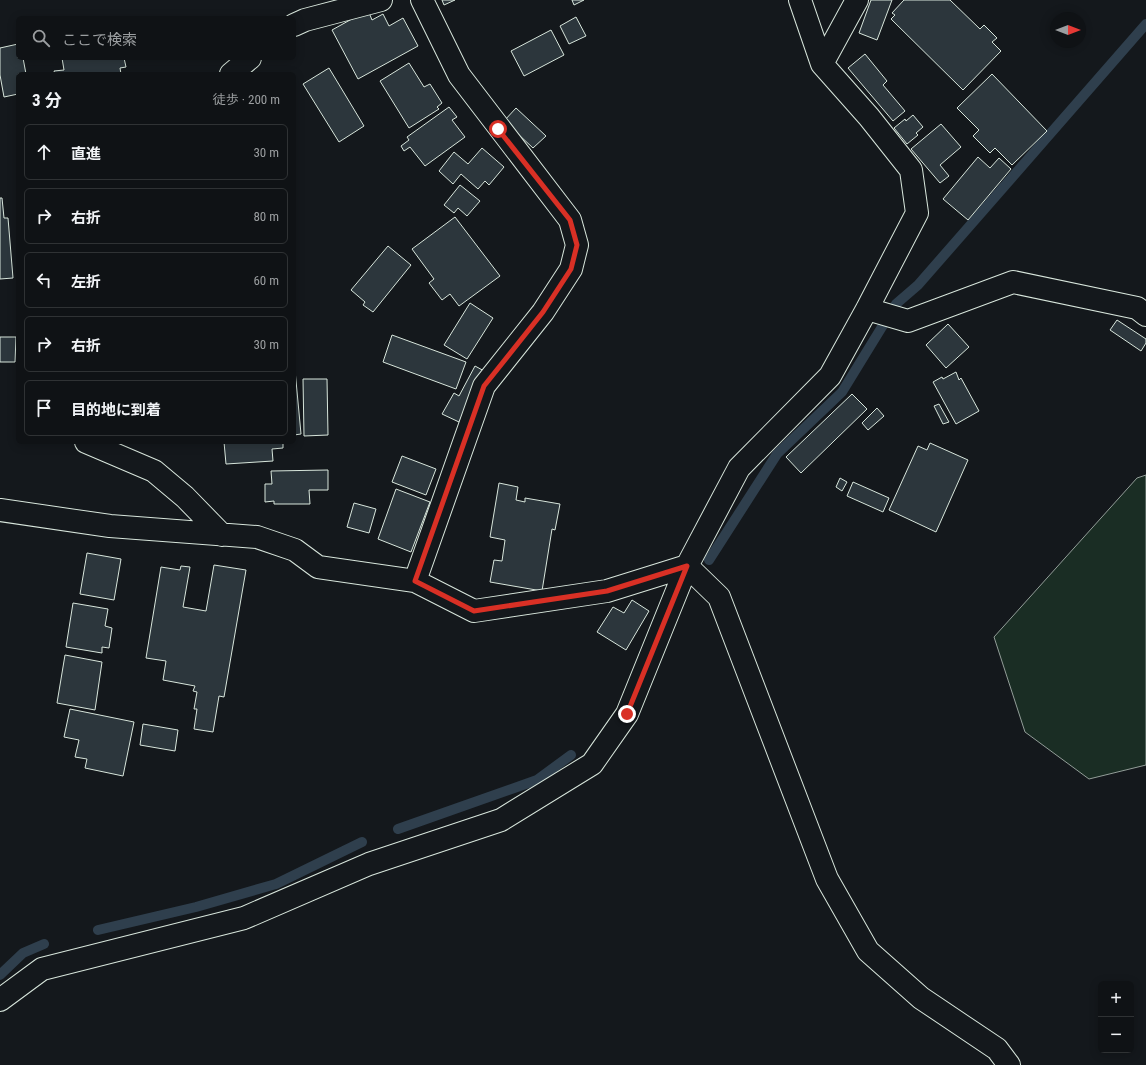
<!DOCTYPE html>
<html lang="ja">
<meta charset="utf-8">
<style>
body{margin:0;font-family:"Roboto Condensed","Noto Sans JP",sans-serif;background:#181b1e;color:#f1f3f6}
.controls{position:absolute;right:12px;bottom:12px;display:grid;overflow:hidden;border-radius:6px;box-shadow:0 2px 10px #0003}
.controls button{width:36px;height:36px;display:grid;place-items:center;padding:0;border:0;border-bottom:1px solid #2f3234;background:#0f1215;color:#f1f3f6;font:20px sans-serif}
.compass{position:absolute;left:1050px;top:12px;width:36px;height:36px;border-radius:50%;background:#0f1215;box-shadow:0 2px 10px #0003;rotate:90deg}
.stop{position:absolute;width:12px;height:12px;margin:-9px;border:3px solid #d93025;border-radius:50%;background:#fff}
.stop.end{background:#d93025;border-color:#fff;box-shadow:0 1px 4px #0008}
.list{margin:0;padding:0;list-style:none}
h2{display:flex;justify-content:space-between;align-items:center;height:52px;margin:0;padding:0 16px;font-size:17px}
h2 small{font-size:13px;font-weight:400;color:#9b9ea0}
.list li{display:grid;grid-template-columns:26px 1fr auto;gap:12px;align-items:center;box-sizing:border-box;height:56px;margin:0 8px 8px;padding:0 8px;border:1px solid #2f3234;border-radius:6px}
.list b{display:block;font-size:15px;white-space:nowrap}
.list em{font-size:13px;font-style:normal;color:#9b9ea0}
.icon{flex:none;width:22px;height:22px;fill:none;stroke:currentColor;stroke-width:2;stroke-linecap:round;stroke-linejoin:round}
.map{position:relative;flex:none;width:1146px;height:1065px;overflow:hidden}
.search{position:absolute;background:#0f1215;box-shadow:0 2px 10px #0003;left:16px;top:16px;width:280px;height:44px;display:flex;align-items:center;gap:10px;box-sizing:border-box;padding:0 14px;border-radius:6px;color:#9b9ea0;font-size:15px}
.panel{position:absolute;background:#0f1215;box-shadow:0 2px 10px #0003;left:16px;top:72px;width:280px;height:372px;border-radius:6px}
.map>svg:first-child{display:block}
.green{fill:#1a2d24;stroke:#939e99}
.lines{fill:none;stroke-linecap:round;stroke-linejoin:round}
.stream{stroke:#2f3f4d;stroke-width:10}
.building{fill:#2c363c;stroke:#d8e6dc}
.minor-casing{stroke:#d8e6dc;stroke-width:24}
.minor{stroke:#14181c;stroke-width:22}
.route{stroke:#d93025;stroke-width:5}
</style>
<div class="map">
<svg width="1146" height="1065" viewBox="0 0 1146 1065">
<rect width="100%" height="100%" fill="#14181c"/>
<!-- green -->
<path class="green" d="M1146,475v290l-57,14 -64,-47 -31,-95 143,-159z"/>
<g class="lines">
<!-- stream -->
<path class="stream" d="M709,560l68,-106 65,-62 54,-88 22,-19 228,-261
M398,829l139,-49 34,-25
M98,930l98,-23 80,-23 86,-42
M0,975l23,-22 21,-9"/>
</g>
<!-- building -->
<path class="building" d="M442,0h13l-11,5z
M572,0h12l-10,5z
M871,0h21l-15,40 -18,-7z
M904,0h46l30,29 4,-4 13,13 -5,4 9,9 -38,39 -72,-71 4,-4 -3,-2z
M368,10l4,10 11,-6 6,12 14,-8 15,28 -60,33 -26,-49z
M576,17l10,19 -17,8 -9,-18z
M551,30l13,25 -40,21 -13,-25z
M18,44v14h5l3,16h-8v20l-14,3 -4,-22v-27z
M865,54l22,27 -4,4 22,26 -12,10 -45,-53z
M62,58h62l2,9 -6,1 1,6h-66l-1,-3 10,-1z
M409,63l15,24 6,-3 12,19 -5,4 2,2 -30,19 -29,-47z
M329,68l35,58 -25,16 -36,-58z
M992,74l55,57 -35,34 -17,-17 -5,5 -17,-17 6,-6 -22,-22z
M449,107l8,10 -5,3 13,17 -40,29 -15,-19 -6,4 -3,-5 8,-6 -2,-3z
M516,108l30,28 -13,12 -29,-27z
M913,115l10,12 -7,6 2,2 -11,9 -13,-16 11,-9 1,2z
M941,124l20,23 -21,18 9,11 -9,7 -29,-34z
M482,148l22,19 -15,18 -4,-4 -7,8 -17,-15 -8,10 -14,-13 15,-19 14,12z
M978,157l12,11 9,-10 12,11 -43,51 -25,-21z
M460,185l20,16 -13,15 -9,-8 -4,5 -10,-8z
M0,198h2l2,20h4l5,60 -13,1z
M455,217l45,59 -41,30 -9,-12 -8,6 -13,-17 5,-4 -22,-30z
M388,246l23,19 -38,47 -10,-7 2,-3 -14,-12z
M470,303l23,15 -26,41 -23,-14z
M1117,320l29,19v4l-5,8 -31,-21z
M948,324l21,23 -23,21 -20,-23z
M392,335l74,27 -10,27 -73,-27z
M0,337h16l-1,25h-15z
M475,366l11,6 -27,50 -17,-8 12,-21 5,3z
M294,370h1l6,64 -7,1z
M956,372l3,8 2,-2 18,33 -23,13 -23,-42 9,-5 1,2z
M303,379h24l1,56 -24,1z
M852,394l15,15 -66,64 -15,-16z
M939,404l10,18 -6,2 -9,-18z
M877,408l7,8 -16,14 -6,-7z
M224,442h59v6l-11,1 1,12 -47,3z
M930,443l38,17 -32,72 -47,-22 29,-64 9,4z
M402,456l34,13 -10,26 -34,-13z
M328,470v20h-19l1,14h-36v-3l-9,1v-18h7l-1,-13z
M840,478l7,4 -5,9 -6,-4z
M853,482l36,16 -6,14 -36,-16z
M499,483l19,4 -2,13 9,2v-4l35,6 -5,26 -3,-1 -10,62 -52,-9 4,-22 8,1 3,-21 -15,-3z
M396,489l34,13 -19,50 -33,-13z
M354,503l22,6 -7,24 -22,-6z
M87,553l34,6 -7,41 -34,-6z
M214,565l32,5 -22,127 -5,-1 -6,36 -19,-3 3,-20h-3l3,-17 -4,-1 2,-5 -32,-6 3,-19 -20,-3 15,-91 19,3 1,-4 9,1 -7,40 23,4z
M632,600l17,11 -23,39 -29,-18 16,-25 11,6z
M73,603l35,6 -3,17 7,2 -3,20 -7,-1v6l-36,-6z
M65,655l37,7 -7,48 -38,-7z
M70,709l64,13 -11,54 -38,-8 2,-9 -12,-2 4,-17 -15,-3z
M143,724l35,6 -3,21 -35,-6z"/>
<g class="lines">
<defs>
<path id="minor" d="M294,25l11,-5 76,-20
M822,64l35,-64
M231,74l19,-16
M867,309l41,12 105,-39 124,26 9,7
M86,442l68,29 31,26 37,38
M0,510l110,16 147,11 38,13 23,17 97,14 59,30 133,-20 80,-25
M687,566l32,31 108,282 41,72 53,47 76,51 12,16
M415,581l69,-195 59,-74 28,-43 6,-24 -7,-25 -111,-145 -37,-75
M0,1000l42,-31 202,-51 125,-54 132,-44 91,-56 35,-50 60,-148 52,-98 91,-92 37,-67 50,-96 -6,-43 -42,-53 -47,-53 -22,-64"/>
</defs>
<!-- minor casing -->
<use href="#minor" class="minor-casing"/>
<!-- minor -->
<use href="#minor" class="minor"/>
</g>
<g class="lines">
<!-- route -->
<path class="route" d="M498,129l72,91 7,25 -6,24 -28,43 -59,74 -69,195 59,30 133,-20 80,-25 -60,148"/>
</g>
</svg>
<div class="controls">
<button>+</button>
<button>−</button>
</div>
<svg class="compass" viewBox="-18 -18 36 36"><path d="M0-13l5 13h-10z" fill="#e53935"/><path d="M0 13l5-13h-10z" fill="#9b9ea0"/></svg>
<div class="stop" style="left:498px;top:129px"></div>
<div class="stop end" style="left:627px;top:714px"></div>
<div class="search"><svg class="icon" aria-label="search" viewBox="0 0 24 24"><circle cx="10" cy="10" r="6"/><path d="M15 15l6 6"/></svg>ここで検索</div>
<section class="panel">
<h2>3 分<small>徒歩 · 200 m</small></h2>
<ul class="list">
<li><svg class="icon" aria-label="ahead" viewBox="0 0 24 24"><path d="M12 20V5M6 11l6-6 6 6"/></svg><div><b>直進</b></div><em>30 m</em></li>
<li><svg class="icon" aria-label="right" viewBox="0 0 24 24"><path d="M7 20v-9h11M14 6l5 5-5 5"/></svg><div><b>右折</b></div><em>80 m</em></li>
<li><svg class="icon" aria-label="left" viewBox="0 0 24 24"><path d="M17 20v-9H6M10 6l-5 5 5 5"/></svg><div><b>左折</b></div><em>60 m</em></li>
<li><svg class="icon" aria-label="right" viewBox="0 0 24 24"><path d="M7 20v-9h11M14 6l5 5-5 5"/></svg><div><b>右折</b></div><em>30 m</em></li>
<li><svg class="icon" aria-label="arrive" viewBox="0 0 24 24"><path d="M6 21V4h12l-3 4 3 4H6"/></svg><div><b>目的地に到着</b></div></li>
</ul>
</section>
</div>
